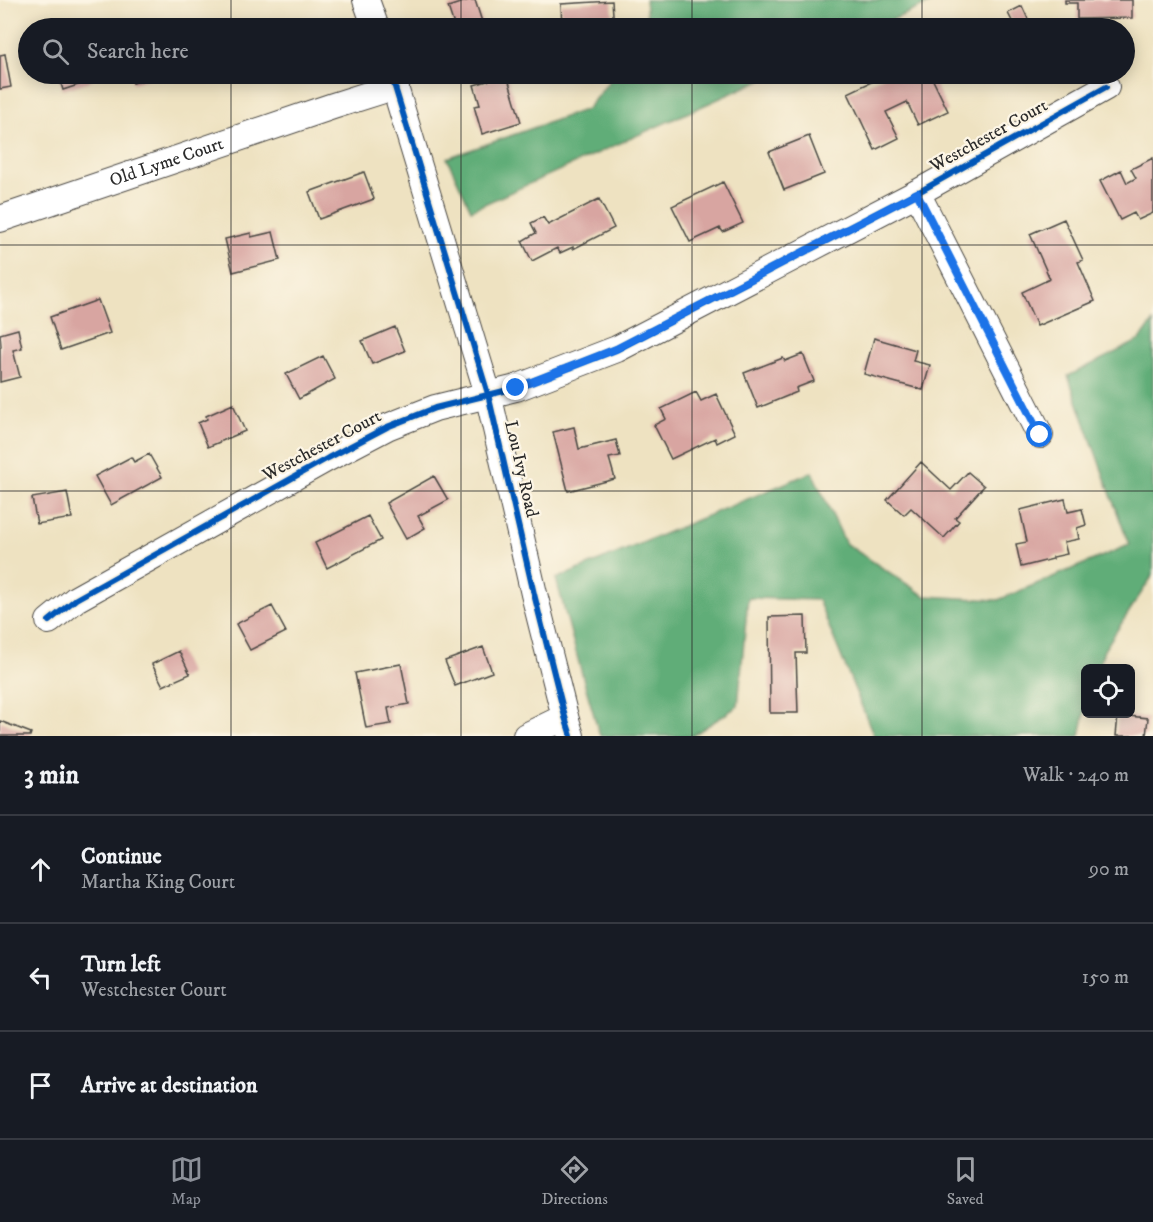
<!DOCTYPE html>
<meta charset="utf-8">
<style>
body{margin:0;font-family:"IM FELL DW Pica",serif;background:#20242c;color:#f1f3f6}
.controls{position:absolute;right:18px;bottom:18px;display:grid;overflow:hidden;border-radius:9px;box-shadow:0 3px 15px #0003}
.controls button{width:54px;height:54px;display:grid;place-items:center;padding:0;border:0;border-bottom:2px solid #363941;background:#171b24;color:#f1f3f6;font:30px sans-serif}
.stop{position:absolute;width:18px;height:18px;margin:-14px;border:4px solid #1a73e8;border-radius:50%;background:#fff}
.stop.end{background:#1a73e8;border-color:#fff;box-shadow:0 2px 6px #0008}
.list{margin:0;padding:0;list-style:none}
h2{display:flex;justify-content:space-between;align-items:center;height:78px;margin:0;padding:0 24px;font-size:26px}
h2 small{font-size:20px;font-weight:400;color:#9ea1a6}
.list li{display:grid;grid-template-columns:39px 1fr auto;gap:18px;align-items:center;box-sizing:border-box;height:108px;padding:0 24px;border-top:2px solid #363941}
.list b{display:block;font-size:22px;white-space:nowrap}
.list p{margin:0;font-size:20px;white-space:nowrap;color:#9ea1a6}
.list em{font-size:20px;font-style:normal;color:#9ea1a6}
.icon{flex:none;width:33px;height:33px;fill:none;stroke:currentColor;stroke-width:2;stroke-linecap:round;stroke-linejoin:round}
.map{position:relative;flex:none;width:1153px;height:736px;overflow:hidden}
.search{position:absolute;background:#171b24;box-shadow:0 3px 15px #0003;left:18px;right:18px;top:18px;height:66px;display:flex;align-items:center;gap:15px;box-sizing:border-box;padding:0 21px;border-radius:33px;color:#9ea1a6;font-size:22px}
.sheet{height:402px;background:#171b24}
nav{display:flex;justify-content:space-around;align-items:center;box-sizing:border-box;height:84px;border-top:2px solid #363941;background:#171b24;font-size:16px;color:#9ea1a6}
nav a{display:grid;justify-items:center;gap:3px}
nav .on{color:#8c9099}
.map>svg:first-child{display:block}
.forest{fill:#60ad78;stroke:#466c52;stroke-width:1.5}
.building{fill:#d8a5a1}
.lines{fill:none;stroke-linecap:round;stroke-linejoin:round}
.minor-casing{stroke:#484642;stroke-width:28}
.minor{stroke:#fff;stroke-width:26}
.cycleway-casing{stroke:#fcf5e5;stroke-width:10}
.cycleway{stroke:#0057b8;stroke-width:6}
.route{stroke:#1a73e8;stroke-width:8}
.grid{fill:none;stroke:#2b2b2b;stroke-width:1.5;stroke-opacity:0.55}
.labels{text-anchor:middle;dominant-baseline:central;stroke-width:4.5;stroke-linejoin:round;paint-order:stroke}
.street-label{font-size:18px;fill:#2b2b2b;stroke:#fcf5e5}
</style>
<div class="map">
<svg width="1153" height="736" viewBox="0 0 1153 736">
<rect width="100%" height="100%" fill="#fcf5e5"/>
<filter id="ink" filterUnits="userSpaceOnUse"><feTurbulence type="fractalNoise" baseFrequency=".0167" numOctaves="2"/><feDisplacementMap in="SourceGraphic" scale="12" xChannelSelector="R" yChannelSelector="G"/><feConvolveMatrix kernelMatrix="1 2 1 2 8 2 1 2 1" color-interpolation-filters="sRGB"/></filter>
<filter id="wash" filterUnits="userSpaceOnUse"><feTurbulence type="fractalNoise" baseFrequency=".008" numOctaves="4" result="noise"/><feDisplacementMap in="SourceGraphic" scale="24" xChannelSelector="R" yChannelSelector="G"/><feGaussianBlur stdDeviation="1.35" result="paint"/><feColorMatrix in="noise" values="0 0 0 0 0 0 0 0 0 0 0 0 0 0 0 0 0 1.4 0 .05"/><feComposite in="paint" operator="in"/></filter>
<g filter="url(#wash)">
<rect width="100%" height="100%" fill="#eee2c1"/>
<!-- forest -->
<path class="forest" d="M645,0h292l-63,28h-226z
M615,74h159l-303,136 -24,-52 140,-49z
M1153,322v253l-49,75 -6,18h-12l-1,44 -5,24h-206l-56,-136 -70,-2 -10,108 -46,30h-92l-15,-51 -29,-106 256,-107 34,72 79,52 73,4 131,-55 -61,-169 72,-36z"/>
<g id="blocks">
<!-- building -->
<path class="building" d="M469,0h6l9,28h-29l-7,-21z
M1065,0h67v18l-55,1v-16h-12z
M612,1l2,27h-52l-1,-24z
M1022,6l10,22h-31l12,-5 -5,-10z
M295,19l3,9h-31z
M5,54l6,33 -11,2v-34z
M58,74h33l2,6 -30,10z
M130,74h32l-29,9z
M888,74h42l18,37 -30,14 -11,-23 -21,10 13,26 -24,12 -27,-57z
M507,75l14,47 -39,12 -8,-28 6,-1 -6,-20z
M809,136l15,38 -40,16 -15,-38z
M1153,158v55l-15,7 -4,-7 -14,7 -20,-39 21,-11 6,13 9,-5 -5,-9z
M364,172l10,27 -55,20 -10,-27z
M723,182l20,41 -20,9 -3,-4 -30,14 -18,-36z
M599,199l15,29 -41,21v-2l-13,6 -3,-5 -25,13 -10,-20 14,-8 -5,-10 12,-6 5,8z
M1064,219l19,41 -5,2 17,39 -58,25 -15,-34 28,-13 -20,-45z
M273,232l7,28 -47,12 -8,-33 26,-6v4z
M98,300l12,33 -49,17 -11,-33z
M395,327l10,24 -33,13 -10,-23z
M18,329l4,19 -9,2 7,27 -20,5v-34l1,-1 -1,-13z
M874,338l42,12 -3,11 17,4 -7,25 -59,-16z
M803,354l11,27 -18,7 1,4 -39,16 -14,-35 39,-15 2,3z
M323,356l12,23 -36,20 -13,-25z
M696,392l5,9 15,-7 19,40 -18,9 -2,-5 -44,21 -17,-34 12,-6 -5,-10z
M233,404l12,27 -37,16 -10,-24 9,-4 -1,-3z
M574,427l5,22 37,-9 4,16 -11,2 6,21 -47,12 -15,-59z
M149,454l13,23 -51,28 -16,-29 36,-19 3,5z
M921,462l30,28 17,-18 16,14 -29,32 4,3 -15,17 -33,-30 -7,7 -17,-15z
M434,476l14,24 -30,16 7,12 -19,11 -20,-36z
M67,492l5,26 -35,6 -5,-26z
M1065,499l3,13 14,-3 4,16 -9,3 2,11 -15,3 3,12 -14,3v2l-32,8 -5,-23 11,-2 -7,-32z
M368,516l13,24 -54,28 -12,-25z
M272,606l14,26 -36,18 -14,-26z
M805,616l1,37h-10l2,60h-28l-1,-96z
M483,647l9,25 -37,14 -10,-25z
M179,651l11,23 -27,12 -11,-22z
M401,664l8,40 -21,4 3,16 -25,4 -11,-55z
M1118,715l30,3 -2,18h-30z
M0,721l31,12 -1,3h-30z"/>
</g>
</g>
<g filter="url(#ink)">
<use href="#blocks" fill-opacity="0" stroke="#484642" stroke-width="1.5"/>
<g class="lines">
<defs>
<g id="minor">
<path d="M366,0l10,28"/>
<path d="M391,74l97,320 46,200 31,123 6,19"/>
<path d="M917,193l123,242"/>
<path id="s1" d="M0,219l333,-113 63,-20"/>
<path d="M49,621l27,-22 252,-141 59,-31 48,-19 81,-20 101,-39 300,-156 189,-106"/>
<path d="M526,736l39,-19"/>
</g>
</defs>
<!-- minor casing -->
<use href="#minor" class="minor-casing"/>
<!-- minor -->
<use href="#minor" class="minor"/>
<defs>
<path id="cycleway" d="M391,74l97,320 46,200 31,123 6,19
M49,621l27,-22 252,-141 59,-31 48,-19 81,-20 101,-39 300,-156 189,-106"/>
</defs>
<!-- cycleway casing -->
<use href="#cycleway" class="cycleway-casing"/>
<!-- cycleway -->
<use href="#cycleway" class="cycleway"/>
</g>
</g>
<g class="lines" filter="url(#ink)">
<!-- route -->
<path class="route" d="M516,388l100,-39 301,-156 123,242"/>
</g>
<!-- grid -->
<path class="grid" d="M231,0v28M461,0v28M692,0v28M922,0v28M231,74v662M461,74v662M692,74v662M922,74v662M0,245h1153M0,491h1153"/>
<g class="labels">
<!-- street labels -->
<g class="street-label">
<text transform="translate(989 136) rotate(-29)">Westchester Court</text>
<text stroke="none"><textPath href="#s1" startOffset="176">Old Lyme Court</textPath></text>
<text transform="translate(322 446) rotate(-28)">Westchester Court</text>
<text transform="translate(521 469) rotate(77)">Lou Ivy Road</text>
</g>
</g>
</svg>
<div class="controls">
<button><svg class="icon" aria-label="locate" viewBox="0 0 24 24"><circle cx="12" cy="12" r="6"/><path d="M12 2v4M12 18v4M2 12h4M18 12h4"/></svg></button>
</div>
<div class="stop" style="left:1040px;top:435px"></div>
<div class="stop end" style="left:516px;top:388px"></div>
<div class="search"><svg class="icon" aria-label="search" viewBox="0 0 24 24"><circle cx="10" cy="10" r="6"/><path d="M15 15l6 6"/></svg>Search here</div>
</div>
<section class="sheet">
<h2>3 min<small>Walk · 240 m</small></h2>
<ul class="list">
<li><svg class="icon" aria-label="ahead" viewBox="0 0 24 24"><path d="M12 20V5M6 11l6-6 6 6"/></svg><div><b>Continue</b><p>Martha King Court</p></div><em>90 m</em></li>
<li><svg class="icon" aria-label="left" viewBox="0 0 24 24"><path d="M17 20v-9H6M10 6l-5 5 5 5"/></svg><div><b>Turn left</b><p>Westchester Court</p></div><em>150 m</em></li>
<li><svg class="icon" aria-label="arrive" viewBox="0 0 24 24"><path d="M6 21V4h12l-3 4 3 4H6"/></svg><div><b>Arrive at destination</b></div></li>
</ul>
</section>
<nav>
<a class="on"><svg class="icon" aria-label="map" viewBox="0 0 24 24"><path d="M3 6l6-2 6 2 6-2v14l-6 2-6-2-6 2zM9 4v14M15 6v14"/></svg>Map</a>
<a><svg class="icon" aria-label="directions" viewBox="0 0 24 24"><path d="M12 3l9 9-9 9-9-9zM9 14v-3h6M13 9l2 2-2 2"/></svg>Directions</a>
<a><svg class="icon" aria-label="saved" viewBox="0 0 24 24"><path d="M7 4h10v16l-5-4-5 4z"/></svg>Saved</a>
</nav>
